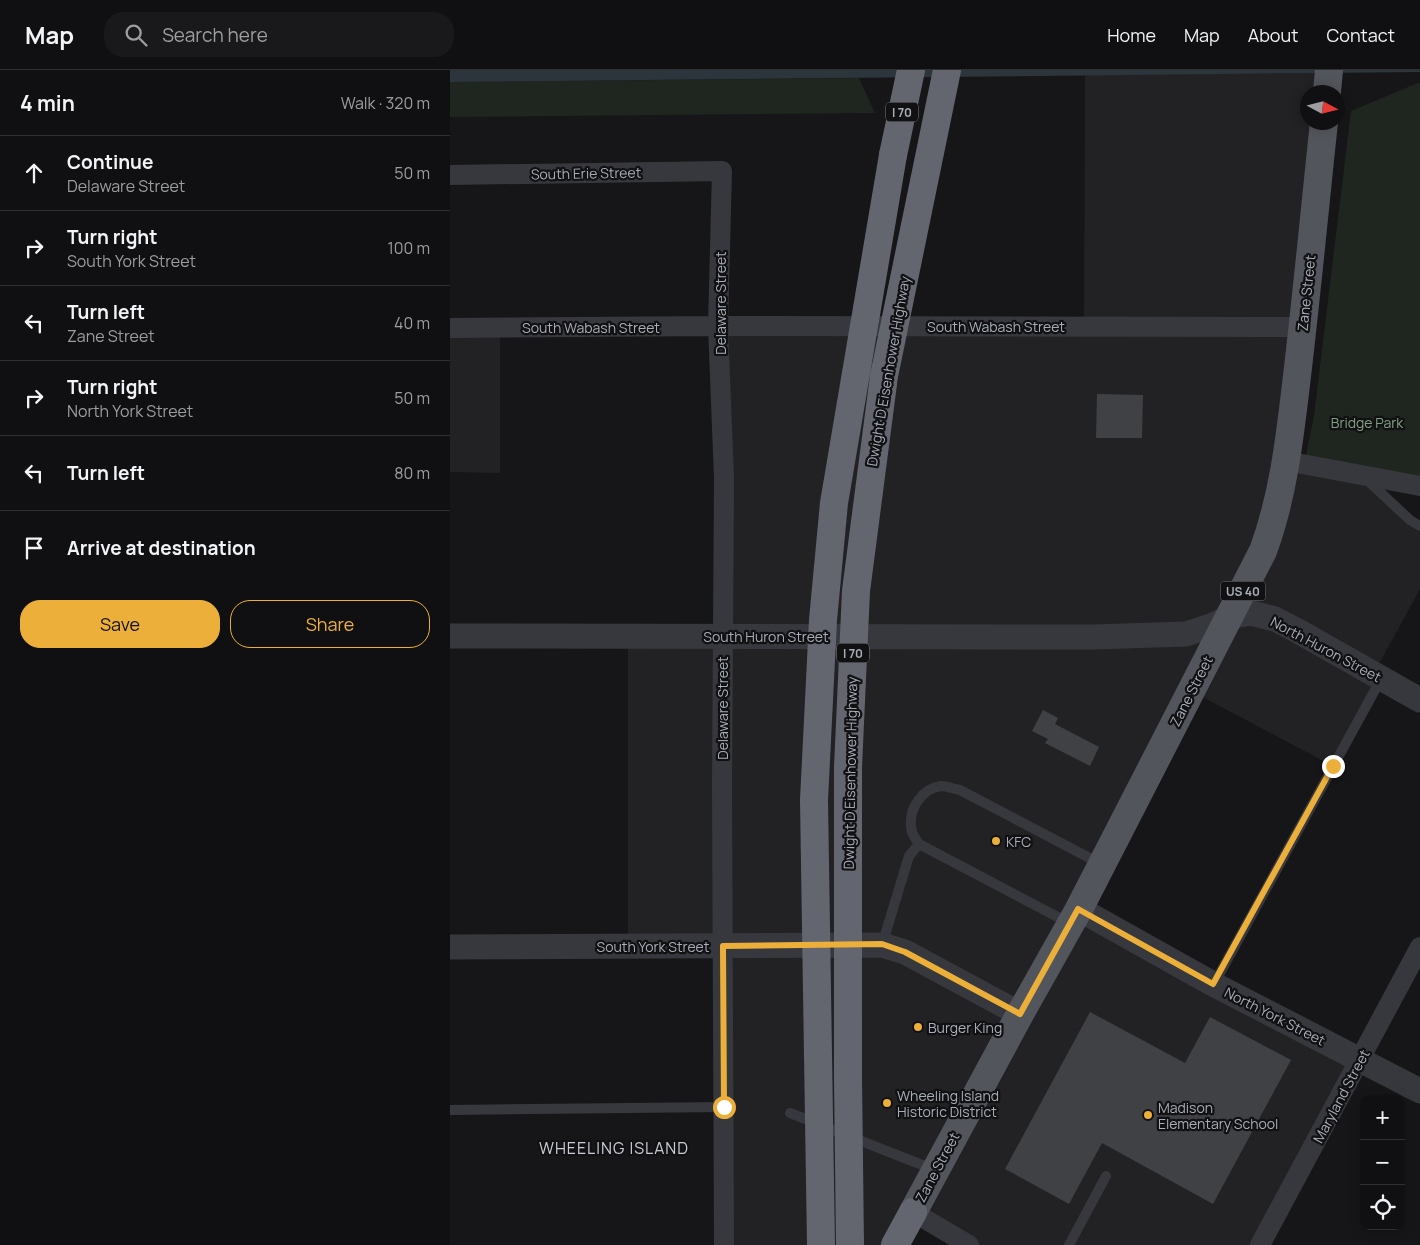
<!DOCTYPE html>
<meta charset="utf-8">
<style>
body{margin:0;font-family:Manrope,sans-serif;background:#19191b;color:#f1f3f6}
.controls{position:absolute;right:15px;bottom:15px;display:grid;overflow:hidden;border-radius:10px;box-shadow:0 2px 12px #0003}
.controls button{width:45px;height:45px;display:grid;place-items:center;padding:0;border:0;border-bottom:1px solid #303032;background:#101012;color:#f1f3f6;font:25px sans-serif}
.compass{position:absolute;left:850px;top:15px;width:45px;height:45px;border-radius:50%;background:#101012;box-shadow:0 2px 12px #0003;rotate:97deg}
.stop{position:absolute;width:15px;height:15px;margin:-11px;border:4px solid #ecb03a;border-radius:50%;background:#fff}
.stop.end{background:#ecb03a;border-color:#fff;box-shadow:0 1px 5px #0008}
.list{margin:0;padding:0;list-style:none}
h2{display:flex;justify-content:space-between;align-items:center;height:65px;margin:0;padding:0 20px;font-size:21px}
h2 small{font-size:16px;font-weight:400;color:#9c9d9f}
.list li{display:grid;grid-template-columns:32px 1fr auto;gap:15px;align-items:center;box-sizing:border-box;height:75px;padding:0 20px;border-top:1px solid #303032}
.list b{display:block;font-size:19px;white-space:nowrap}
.list p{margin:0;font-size:16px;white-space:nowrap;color:#9c9d9f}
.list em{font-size:16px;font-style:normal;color:#9c9d9f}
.actions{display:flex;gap:10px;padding:15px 20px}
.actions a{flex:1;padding:11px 0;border:1px solid #ecb03a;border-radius:20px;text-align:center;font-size:18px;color:#ecb03a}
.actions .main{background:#ecb03a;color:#111}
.icon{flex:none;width:28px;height:28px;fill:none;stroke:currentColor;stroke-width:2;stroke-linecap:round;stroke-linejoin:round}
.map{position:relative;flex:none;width:970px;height:1175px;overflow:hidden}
header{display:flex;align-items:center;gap:30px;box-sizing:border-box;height:70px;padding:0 25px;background:#101012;border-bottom:1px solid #303032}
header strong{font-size:24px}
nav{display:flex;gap:28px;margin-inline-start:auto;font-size:18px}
.search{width:350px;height:45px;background:#19191b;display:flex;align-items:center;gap:12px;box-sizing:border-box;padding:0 18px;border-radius:20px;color:#9c9d9f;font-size:19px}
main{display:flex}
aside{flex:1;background:#101012}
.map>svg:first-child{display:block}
.built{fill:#222225}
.green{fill:#1e261f}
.water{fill:#2c353b}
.building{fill:#404145}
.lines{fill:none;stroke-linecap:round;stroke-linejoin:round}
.service{stroke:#37383d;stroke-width:10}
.minor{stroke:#37383d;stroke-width:20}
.tertiary{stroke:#37383d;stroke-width:25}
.primary{stroke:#53555c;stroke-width:28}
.motorway{stroke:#63666e;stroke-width:28}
.motorway-bridge{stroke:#63666e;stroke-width:28}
.route{stroke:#ecb03a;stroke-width:6}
.poi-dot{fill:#ecb03a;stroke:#111113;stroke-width:2}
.labels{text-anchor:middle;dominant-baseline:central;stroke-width:4.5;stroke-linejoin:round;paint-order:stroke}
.shield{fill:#111113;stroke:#7b7e86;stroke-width:1}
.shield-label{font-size:12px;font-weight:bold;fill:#a8adb7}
.street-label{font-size:14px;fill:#a8adb7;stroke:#111113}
.park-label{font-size:14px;fill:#80a282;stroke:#111113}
.poi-label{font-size:14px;fill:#a8adb7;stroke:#111113;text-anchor:start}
.quarter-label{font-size:16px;letter-spacing:1px;fill:#c9ccd4;stroke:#111113}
</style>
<header>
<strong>Map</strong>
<div class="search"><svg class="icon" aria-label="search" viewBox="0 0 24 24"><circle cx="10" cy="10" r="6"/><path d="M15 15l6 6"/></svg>Search here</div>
<nav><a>Home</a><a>Map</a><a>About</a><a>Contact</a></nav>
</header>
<main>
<aside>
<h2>4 min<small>Walk · 320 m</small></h2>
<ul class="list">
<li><svg class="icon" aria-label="ahead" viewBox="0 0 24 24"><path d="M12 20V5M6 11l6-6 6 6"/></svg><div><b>Continue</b><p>Delaware Street</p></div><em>50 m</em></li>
<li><svg class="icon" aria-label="right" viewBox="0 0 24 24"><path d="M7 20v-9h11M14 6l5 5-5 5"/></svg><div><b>Turn right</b><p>South York Street</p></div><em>100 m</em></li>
<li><svg class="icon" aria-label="left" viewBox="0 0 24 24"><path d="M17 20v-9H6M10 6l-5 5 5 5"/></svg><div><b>Turn left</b><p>Zane Street</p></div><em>40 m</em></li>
<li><svg class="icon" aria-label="right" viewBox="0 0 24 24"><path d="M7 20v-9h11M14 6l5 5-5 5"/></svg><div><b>Turn right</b><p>North York Street</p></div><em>50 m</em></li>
<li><svg class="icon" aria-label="left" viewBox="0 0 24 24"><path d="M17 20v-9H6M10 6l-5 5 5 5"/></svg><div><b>Turn left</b></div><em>80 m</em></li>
<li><svg class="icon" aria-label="arrive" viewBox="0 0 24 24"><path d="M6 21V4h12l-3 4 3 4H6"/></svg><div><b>Arrive at destination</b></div></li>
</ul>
<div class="actions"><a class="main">Save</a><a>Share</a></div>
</aside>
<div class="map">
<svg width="970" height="1175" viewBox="0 0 970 1175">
<rect width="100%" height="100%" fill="#161618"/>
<!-- built -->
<path class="built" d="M877,3l-1,19h-18v30l16,1 -38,338 76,14 58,51v63l-46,84 8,5 -49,88 -142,-75 -112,218 281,150 -100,186h-291l-56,-33 -18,33h-171l-1,-299h-95v-310h95l-5,-310h366l1,-251z
M0,258h50v145l-50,-1z"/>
<!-- green -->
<path class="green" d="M409,8l16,35 -425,4v-35z
M970,12v404l-116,-21 10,-49 37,-305z"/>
<!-- water -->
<path class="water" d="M0,0h970v2l-970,10z"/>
<!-- building -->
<path class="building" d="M647,324l46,1 -1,43h-46z
M593,640l15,8 -3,6 44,23 -9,19 -45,-23 3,-4 -16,-8z
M640,942l95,51 25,-46 81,43 -78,144 -111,-61 -33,61 -64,-35z"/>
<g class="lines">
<!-- service -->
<path class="service" d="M916,409l44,41 10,6
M619,853l-150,-79c-4,-6 -8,-11 -8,-18 -2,-18 12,-38 30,-40 6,0 13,3 19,4l141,74
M432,875l27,-89 10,-12
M764,914l167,-305
M0,1040l274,-3
M340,1043l145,57
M619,1175l37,-69"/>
<!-- minor -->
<path class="minor" d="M0,105l272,-4 -4,155 6,152 -2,307 2,460
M0,258l268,-2 585,1
M836,391l134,25
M463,1142l56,33
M810,1175l160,-298"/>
<!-- tertiary -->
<path class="tertiary" d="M0,566l644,1 92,-3 27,-9 20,-9 18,-3 24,6 21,11 124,70
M629,839l134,75 207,107
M0,877l432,-2 23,7 115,62"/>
<!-- primary -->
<path class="primary" d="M877,22l2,-22
M463,1142l107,-198 59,-105 184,-358c21,-57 27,-116 34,-175 10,-85 18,-169 27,-254"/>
<!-- motorway -->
<path class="motorway" d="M443,85l18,-85
M445,1175l18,-33"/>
<!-- motorway-bridge -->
<path class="motorway-bridge" d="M371,1175l-7,-445 9,-180 11,-117 59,-348
M400,1175l-2,-167v-311l8,-176 28,-215 63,-306"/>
</g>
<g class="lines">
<!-- route -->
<path class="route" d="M274,1037l-1,-161 159,-2 23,8 115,62 58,-105 135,75 120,-218"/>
</g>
<!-- markers -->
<g class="poi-dot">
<circle cx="546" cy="771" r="5"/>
<circle cx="468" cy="957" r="5"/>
<circle cx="437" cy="1033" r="5"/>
<circle cx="698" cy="1045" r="5"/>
</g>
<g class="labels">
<!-- shield labels -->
<g class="shield">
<rect x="436" y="32.5" width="32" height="19" rx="4"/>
<rect x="770.5" y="511.5" width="45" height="19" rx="4"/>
<rect x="387" y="573.5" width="32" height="19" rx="4"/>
</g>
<g class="shield-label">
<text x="452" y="42">I 70</text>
<text x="793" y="521">US 40</text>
<text x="403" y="583">I 70</text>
</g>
<!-- street labels -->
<g class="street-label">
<text transform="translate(136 103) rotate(-1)">South Erie Street</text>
<text transform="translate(856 223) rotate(-84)">Zane Street</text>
<text transform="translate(270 233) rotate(-90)">Delaware Street</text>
<text x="546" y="256">South Wabash Street</text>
<text x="141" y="257">South Wabash Street</text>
<text transform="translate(438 301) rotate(-80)">Dwight D Eisenhower Highway</text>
<text x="316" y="566">South Huron Street</text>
<text transform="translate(876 579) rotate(28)">North Huron Street</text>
<text transform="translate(741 621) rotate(-63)">Zane Street</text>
<text transform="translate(272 638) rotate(-90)">Delaware Street</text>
<text transform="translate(400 703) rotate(-89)">Dwight D Eisenhower Highway</text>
<text x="203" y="876">South York Street</text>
<text transform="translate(825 946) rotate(27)">North York Street</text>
<text transform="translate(891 1026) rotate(-62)">Maryland Street</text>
<text transform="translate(487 1097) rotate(-62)">Zane Street</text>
</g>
<!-- park labels -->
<g class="park-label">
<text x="917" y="352">Bridge Park</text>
</g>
<!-- poi labels -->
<g class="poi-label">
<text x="556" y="771">KFC</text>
<text x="478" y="957">Burger King</text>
<text x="447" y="1025">Wheeling Island<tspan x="447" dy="16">Historic District</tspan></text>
<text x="708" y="1037">Madison<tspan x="708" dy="16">Elementary School</tspan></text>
</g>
<!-- quarter labels -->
<g class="quarter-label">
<text x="164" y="1078">WHEELING ISLAND</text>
</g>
</g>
</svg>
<div class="controls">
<button>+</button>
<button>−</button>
<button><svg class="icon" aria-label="locate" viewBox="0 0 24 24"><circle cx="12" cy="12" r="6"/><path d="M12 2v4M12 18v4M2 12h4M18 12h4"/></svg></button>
</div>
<svg class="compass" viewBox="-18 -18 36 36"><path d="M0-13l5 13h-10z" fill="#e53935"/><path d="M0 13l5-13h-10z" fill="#9c9d9f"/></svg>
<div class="stop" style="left:274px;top:1037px"></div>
<div class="stop end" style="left:883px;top:696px"></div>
</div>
</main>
